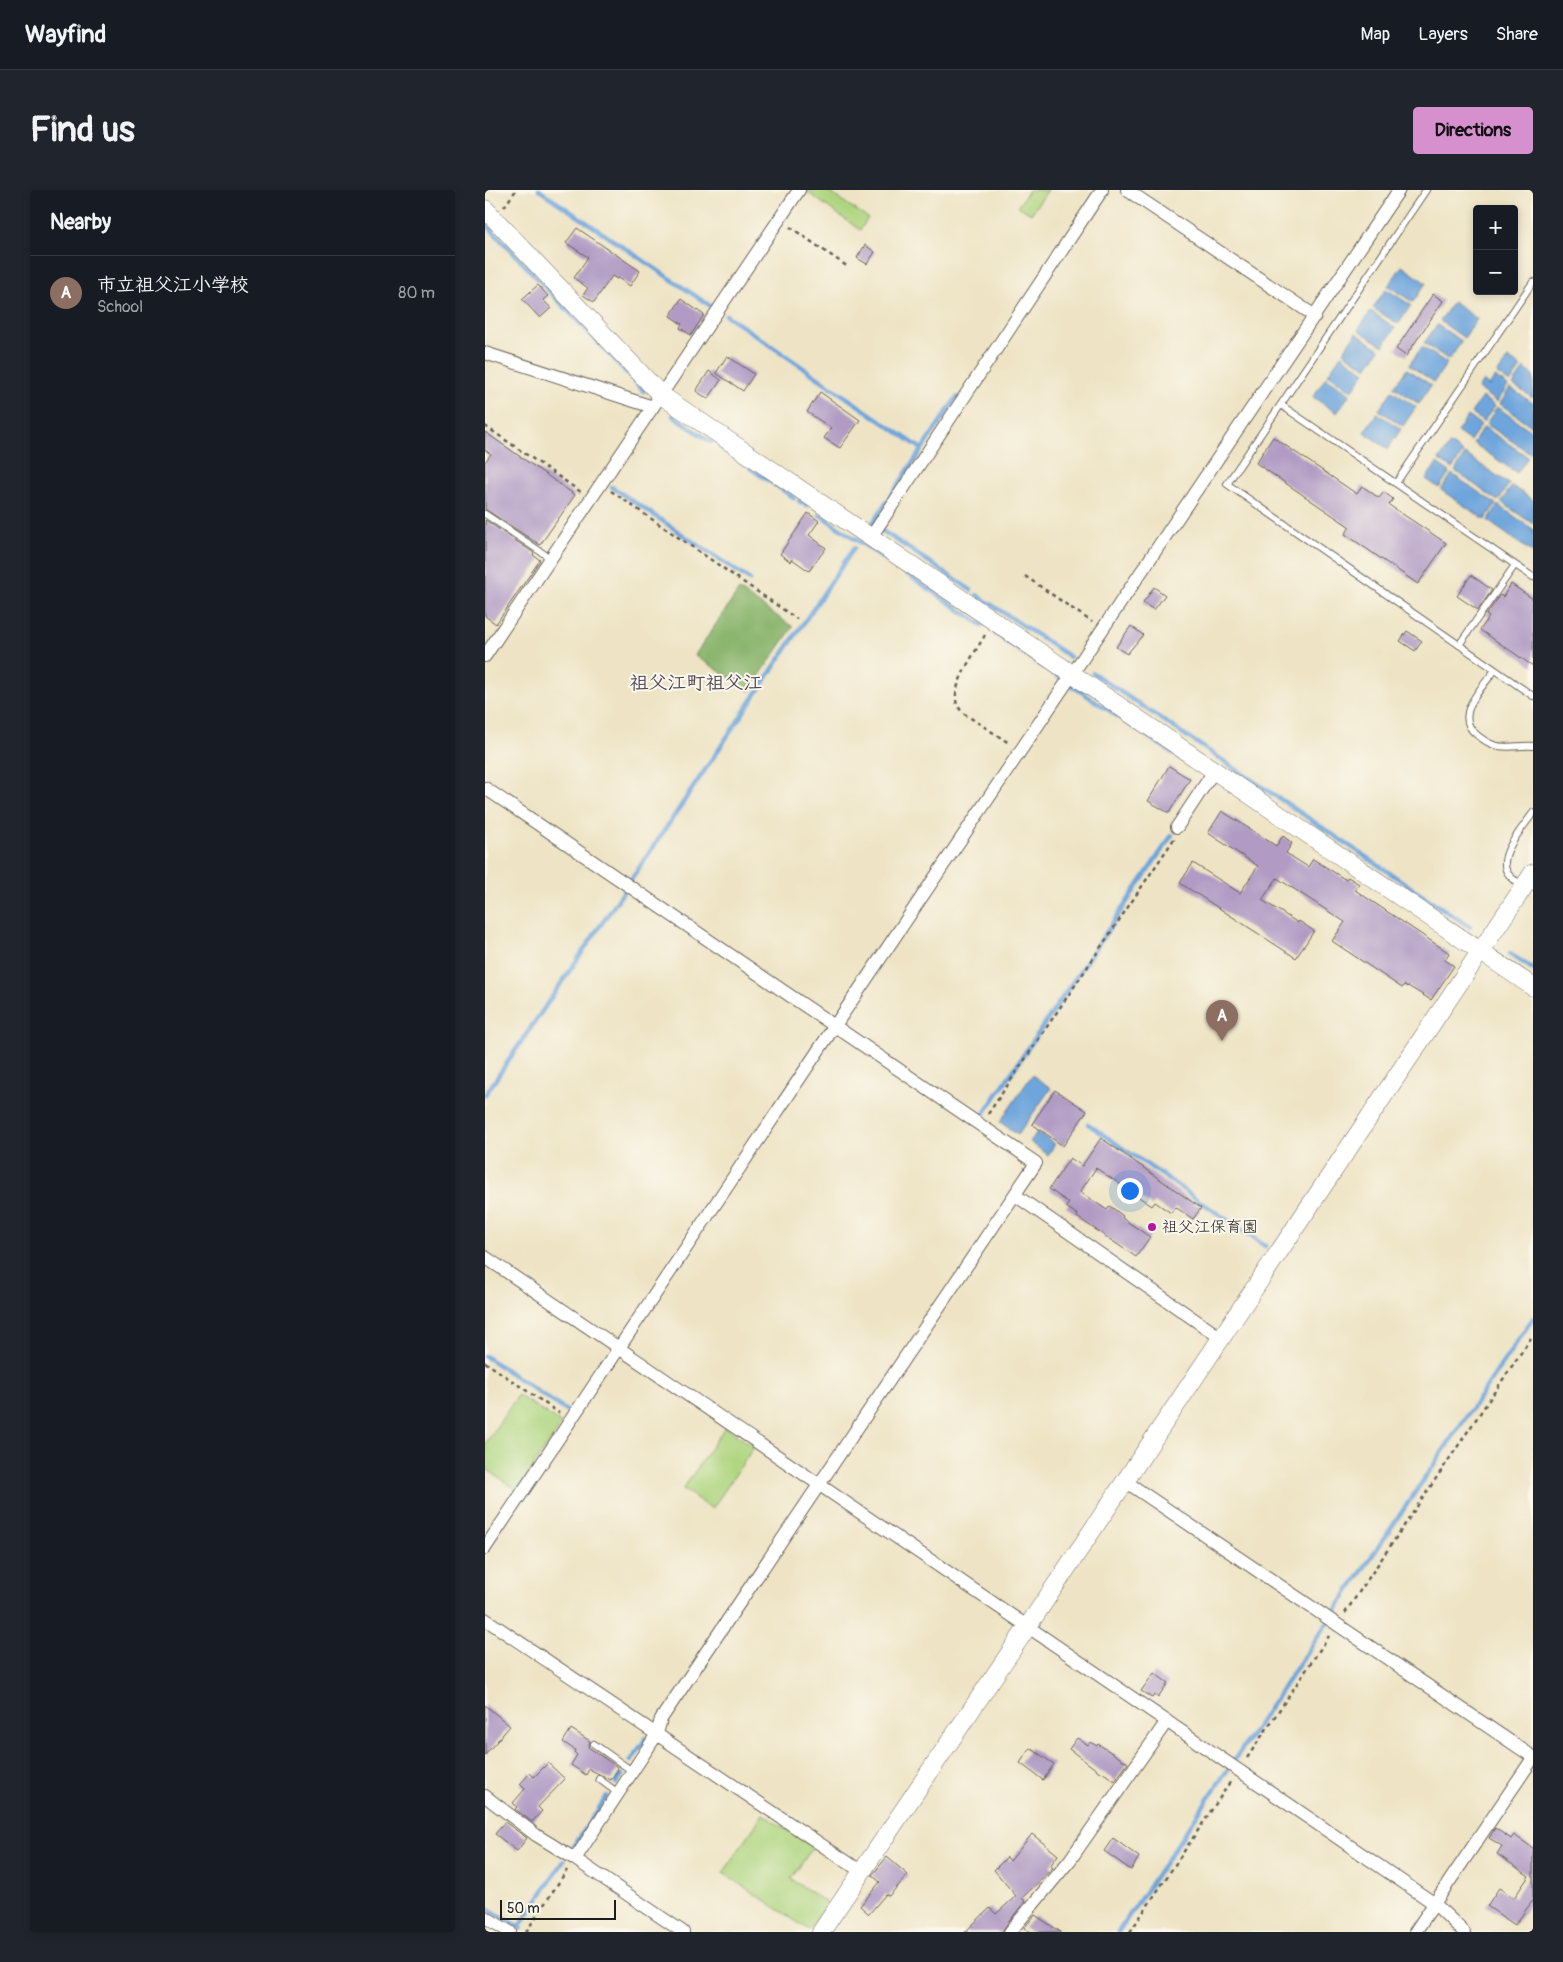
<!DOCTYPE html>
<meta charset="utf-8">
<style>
body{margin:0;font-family:Pangolin,"Klee One",sans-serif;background:#20242c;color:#f1f3f6}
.controls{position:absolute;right:15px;top:15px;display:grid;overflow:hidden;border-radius:5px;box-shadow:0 2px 8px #0003}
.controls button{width:45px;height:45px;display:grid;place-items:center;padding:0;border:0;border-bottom:1px solid #363941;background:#171b24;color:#f1f3f6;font:25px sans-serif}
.scale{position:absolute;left:15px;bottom:12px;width:116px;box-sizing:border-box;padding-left:5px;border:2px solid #1c1c1c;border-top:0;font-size:14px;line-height:18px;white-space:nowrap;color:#1c1c1c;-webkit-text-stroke:4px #fbf7ec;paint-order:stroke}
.you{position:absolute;left:644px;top:1000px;width:18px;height:18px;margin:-12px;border:4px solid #fff;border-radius:50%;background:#1a73e8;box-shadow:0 0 0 8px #1a73e833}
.badge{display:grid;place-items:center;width:32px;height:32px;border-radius:50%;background:#d690ce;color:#fff;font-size:16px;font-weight:700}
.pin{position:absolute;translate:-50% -41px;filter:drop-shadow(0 1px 2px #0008)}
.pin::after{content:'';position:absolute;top:26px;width:18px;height:15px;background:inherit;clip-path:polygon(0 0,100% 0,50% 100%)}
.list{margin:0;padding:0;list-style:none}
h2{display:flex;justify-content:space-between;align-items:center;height:65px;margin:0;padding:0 20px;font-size:21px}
h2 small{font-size:16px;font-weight:400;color:#9ea1a6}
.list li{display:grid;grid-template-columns:32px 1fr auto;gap:15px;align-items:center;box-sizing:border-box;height:75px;padding:0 20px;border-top:1px solid #363941}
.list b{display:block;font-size:19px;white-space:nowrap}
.list p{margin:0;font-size:16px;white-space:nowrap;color:#9ea1a6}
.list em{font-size:16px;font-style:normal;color:#9ea1a6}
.map{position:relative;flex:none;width:1048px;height:1742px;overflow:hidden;border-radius:5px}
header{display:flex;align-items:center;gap:30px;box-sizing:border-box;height:70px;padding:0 25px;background:#171b24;border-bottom:1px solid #363941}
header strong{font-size:24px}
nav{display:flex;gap:28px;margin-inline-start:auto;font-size:18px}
.intro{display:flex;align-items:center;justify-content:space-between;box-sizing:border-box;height:120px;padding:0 30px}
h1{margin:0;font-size:35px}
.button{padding:12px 22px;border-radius:5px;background:#d690ce;color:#111;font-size:18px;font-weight:700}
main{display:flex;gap:30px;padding:0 30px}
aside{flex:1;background:#171b24;border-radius:5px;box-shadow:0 2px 8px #0003}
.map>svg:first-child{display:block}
.green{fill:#afd580;stroke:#66784e}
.forest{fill:#8bb66e;stroke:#546945}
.water{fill:#6ea5dc;stroke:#45607c}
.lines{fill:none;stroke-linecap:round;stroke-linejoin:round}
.stream{stroke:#6ea5dc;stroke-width:4.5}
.building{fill:#b19bc4}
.lane-casing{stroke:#666257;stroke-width:8}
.street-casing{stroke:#666257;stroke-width:14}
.secondary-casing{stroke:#666257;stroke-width:19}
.path{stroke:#666257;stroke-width:2.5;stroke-dasharray:4 4;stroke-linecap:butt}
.lane{stroke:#fff;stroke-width:6}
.street{stroke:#fff;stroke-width:12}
.secondary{stroke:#fff;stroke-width:18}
.poi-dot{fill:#b5179e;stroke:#fbf7ec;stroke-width:2}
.labels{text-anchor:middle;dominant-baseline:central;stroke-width:4;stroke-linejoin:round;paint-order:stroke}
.poi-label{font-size:16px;fill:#1c1c1c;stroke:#fbf7ec;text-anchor:start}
.quarter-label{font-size:19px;font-weight:bold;fill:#504857;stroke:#fbf7ec}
</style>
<header>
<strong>Wayfind</strong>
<nav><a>Map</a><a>Layers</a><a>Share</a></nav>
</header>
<div class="intro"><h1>Find us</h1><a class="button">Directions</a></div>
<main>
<aside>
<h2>Nearby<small></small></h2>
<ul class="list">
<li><span class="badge" style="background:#8d6e63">A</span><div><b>市立祖父江小学校</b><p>School</p></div><em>80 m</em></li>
</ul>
</aside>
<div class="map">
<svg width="1048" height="1742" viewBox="0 0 1048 1742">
<rect width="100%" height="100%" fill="#fbf7ec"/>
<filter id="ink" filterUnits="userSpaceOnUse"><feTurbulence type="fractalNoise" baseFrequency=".02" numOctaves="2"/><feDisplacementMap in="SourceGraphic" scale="10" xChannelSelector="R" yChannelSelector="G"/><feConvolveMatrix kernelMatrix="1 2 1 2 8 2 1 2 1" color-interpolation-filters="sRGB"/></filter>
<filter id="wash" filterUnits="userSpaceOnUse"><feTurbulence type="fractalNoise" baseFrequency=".0096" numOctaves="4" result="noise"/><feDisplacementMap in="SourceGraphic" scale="20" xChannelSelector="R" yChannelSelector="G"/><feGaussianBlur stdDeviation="1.12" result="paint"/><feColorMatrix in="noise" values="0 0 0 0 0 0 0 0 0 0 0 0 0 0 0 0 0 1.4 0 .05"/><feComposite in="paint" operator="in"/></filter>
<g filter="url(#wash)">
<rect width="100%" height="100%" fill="#eee4c5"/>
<!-- green -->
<path class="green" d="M323,0h18l42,28 -8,12 -53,-38z
M544,0h19l-17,24 -13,-8z
M33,1205l44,29 -45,66 -32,-22v-24z
M240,1237l29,20 -42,62 -29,-20z
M278,1624l50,33 -22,32 36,24 -18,27 -86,-57z"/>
<!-- forest -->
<path class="forest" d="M254,400l54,37 -44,64 -54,-36z"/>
<!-- water -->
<path class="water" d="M917,76l24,17 -13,19 -25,-16z
M901,99l25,16 -13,19 -25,-16z
M968,112l24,17 -13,19 -24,-17z
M886,121l24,17 -12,18 -25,-16z
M952,135l25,16 -13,19 -25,-17z
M871,143l24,16 -13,19 -24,-16z
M937,157l25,16 -13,19 -25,-17z
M856,165l24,17 -13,19 -24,-17z
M1023,168l13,9 -11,16 -13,-9z
M1039,178l9,7v23l-20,-13z
M922,179l24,16 -12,19 -25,-17z
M841,187l24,17 -13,19 -24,-16z
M1010,187l13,9 -11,16 -19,-13 5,-8 6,5z
M1025,198l23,15v24l-33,-23z
M907,201l24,16 -13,19 -24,-16z
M997,207l13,9 -12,16 -12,-9z
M1012,217l36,25v17l-3,4 -44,-29z
M892,223l24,16 -13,20 -24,-17z
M983,226l13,9 -11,16 -13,-9z
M999,237l44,30 -11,16 -44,-30z
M965,254l13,9 -11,16 -13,-9z
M980,264l44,30 -11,17 -43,-30z
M952,273l13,9 -11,16 -13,-9z
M967,284l44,30 -11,16 -44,-30z
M1027,296l21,14v24l-32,-22z
M1013,315l35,24v24l-45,-32z
M547,885l19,13 -33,47 -18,-13z
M552,942l18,12 -7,11 -18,-13z"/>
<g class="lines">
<!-- stream -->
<path class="stream" d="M54,0l173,117
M0,33l159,168
M241,125l196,134 -50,75 2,1
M188,226l38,26
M235,257l25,17
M437,259l35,-52
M265,278l25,17
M127,297l138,93
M293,297l16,11
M314,311l8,5
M335,325l162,110
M396,340l90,60
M492,405l93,62
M510,444l65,44
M608,483l377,254
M586,495l115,77
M146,690l223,-332
M1025,764l23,15
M0,905l139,-204
M496,928l191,-283
M603,934l177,122
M0,1166l83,56
M146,1571l15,-23
M131,1593l6,-8
M85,1662l37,-56
M0,1717l36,21
M34,1737l45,-66
M633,1742l415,-614"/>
</g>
<g id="blocks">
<!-- building -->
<path class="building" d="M92,38l63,43 -10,15 -12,-8 -1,1 -5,-3 -18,26 -11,-7 5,-7 -14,-10 14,-21 -22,-14z
M380,55l10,7 -8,12 -10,-6z
M53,95l10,11 -5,4 8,8 -11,10 -18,-19z
M948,104l10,7 -37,55 -10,-7z
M196,109l23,16 -13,20 -11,-7 2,-4 -12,-8z
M242,166l27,18 -11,17 -27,-18z
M224,181l12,9 -13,19 -12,-8z
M335,202l40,28 -20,28 -16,-10 7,-10 -24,-16z
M0,242l90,63 -35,50 -55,-36v-47l6,-8 -6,-4z
M788,247l84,57 5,-8 17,12 5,-6 9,7 -4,6 57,38 -28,41 -73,-50 5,-7 -94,-64z
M323,323l11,8 -10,14 17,13 -17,23 -17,-12 -1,3 -11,-8z
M0,330l49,33 -1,2 7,5 -44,64 -11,-8z
M986,385l21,15 -14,20 -21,-14z
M1026,394l22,15v67l-53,-36 9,-13 -3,-2 14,-20 3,2z
M669,397l11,8 -11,15 -11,-7z
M646,436l12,9 -16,19 -11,-7z
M922,441l15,10 -7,10 -15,-10z
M684,576l21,13 -21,34 -21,-12z
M737,621l54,35 7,-10 9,7 -6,10 22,14 5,-8 33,21 2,-3 11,7 -4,6 94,63 -4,7 9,6 -23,34 -23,-14 -1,1 -3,-2 -2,3 -70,-47 13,-19 -68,-44 -15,22 36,23 1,-2 15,10 -18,27 -116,-75 13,-20 47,30 18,-27 -50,-33z
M570,900l32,21 -24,35 -31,-22z
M616,948l100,70 -8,11 -18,-12 -4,6 -16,-11 -3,4 -56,-38 -16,24 27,18 3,-4 13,10 -1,2 28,19 -14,20 -59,-40 1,-2 -12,-8 3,-4 -20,-14 21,-31 12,8z
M669,1483l14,10 -10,14 -4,-2 -2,3 -11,-7z
M0,1515l25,21 -25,29z
M86,1539l19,12 -2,6 28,19 2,3 -7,11 -22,-11 -3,6 -15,-10 6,-10 -3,-3 1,-2 -12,-8z
M592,1548l11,7 2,-3 7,4 1,-2 30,19 -13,18 -13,-9 -1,1 -32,-24z
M545,1558l24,16 -11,16 -23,-17z
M63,1573l17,16 -27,28 4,4 -10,11 -17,-13 2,-2 -4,-4 12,-14 -5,-5 10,-11 4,4z
M20,1632l22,16 -10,13 -22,-17z
M1010,1638l16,11 3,-4 19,13v52l-18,25 -28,-19 12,-18 15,10 15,-22 -32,-22 5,-8 -13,-8z
M547,1644l26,21 -8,11 3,2 -31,30 3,3 -24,31h-36l25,-24 6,6 20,-18 -22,-26 13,-13 3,4z
M628,1648l26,19 -8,13 -27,-19z
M402,1667l21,18 -19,21 -3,-2 -17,20 -9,-8 20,-24 -8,-7z
M550,1725l26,17h-30l-7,-4z"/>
</g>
</g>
<g filter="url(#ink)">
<use href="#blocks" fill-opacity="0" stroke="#666257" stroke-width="1"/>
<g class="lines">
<defs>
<path id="lane" d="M941,0l-199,294 306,212
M796,215l252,172
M911,293l137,-201
M0,324l65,44
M974,455l56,-80
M1010,480c-13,18 -43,46 -18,65 5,4 11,8 17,10 12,4 27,0 39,1
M1038,695c-4,-3 -10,-5 -13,-9 -17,-17 13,-48 23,-63
M109,1554l38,27
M114,1589l19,14"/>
<path id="street" d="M642,0l188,126
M0,163l168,54
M386,347l231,-347
M0,466l314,-466
M0,598l551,375 -375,556 -4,15 -82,125 108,73
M692,637l37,-56
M530,1005l206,143
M0,1067l950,647 29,28
M640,1291l408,276
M0,1358l349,-521 565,-837
M0,1429l377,253
M0,1606l51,39 39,24
M0,1727l25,15
M525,1742l60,-72 97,-139
M930,1742l118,-174"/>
<path id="secondary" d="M0,19l176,186 872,592
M336,1742l207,-306 505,-753"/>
</defs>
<!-- lane casing -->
<use href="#lane" class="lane-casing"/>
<!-- street casing -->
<use href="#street" class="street-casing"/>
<!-- secondary casing -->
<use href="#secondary" class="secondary-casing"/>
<!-- path -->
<path class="path" d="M19,17l12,-17
M305,37l58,40
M0,236l96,66
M126,301l186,128
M540,386l67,46
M500,445c-9,16 -31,47 -29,64 0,6 3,9 7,14l46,30
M503,924l186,-275
M0,1172l74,51
M860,1423l188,-278
M762,1568l82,-122
M41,1742l41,-62
M645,1742l101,-151"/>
<!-- lane -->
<use href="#lane" class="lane"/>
<!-- street -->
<use href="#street" class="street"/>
<!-- secondary -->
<use href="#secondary" class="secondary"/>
</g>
</g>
<!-- markers -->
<circle class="poi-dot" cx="667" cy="1037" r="5"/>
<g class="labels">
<!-- poi labels -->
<g class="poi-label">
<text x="677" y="1037">祖父江保育園</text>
</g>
<!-- quarter labels -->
<g class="quarter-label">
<text x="211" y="493">祖父江町祖父江</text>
</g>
</g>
</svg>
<div class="controls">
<button>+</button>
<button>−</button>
</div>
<div class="scale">50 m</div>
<div class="you"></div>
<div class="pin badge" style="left:737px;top:851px;background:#8d6e63">A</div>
</div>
</main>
